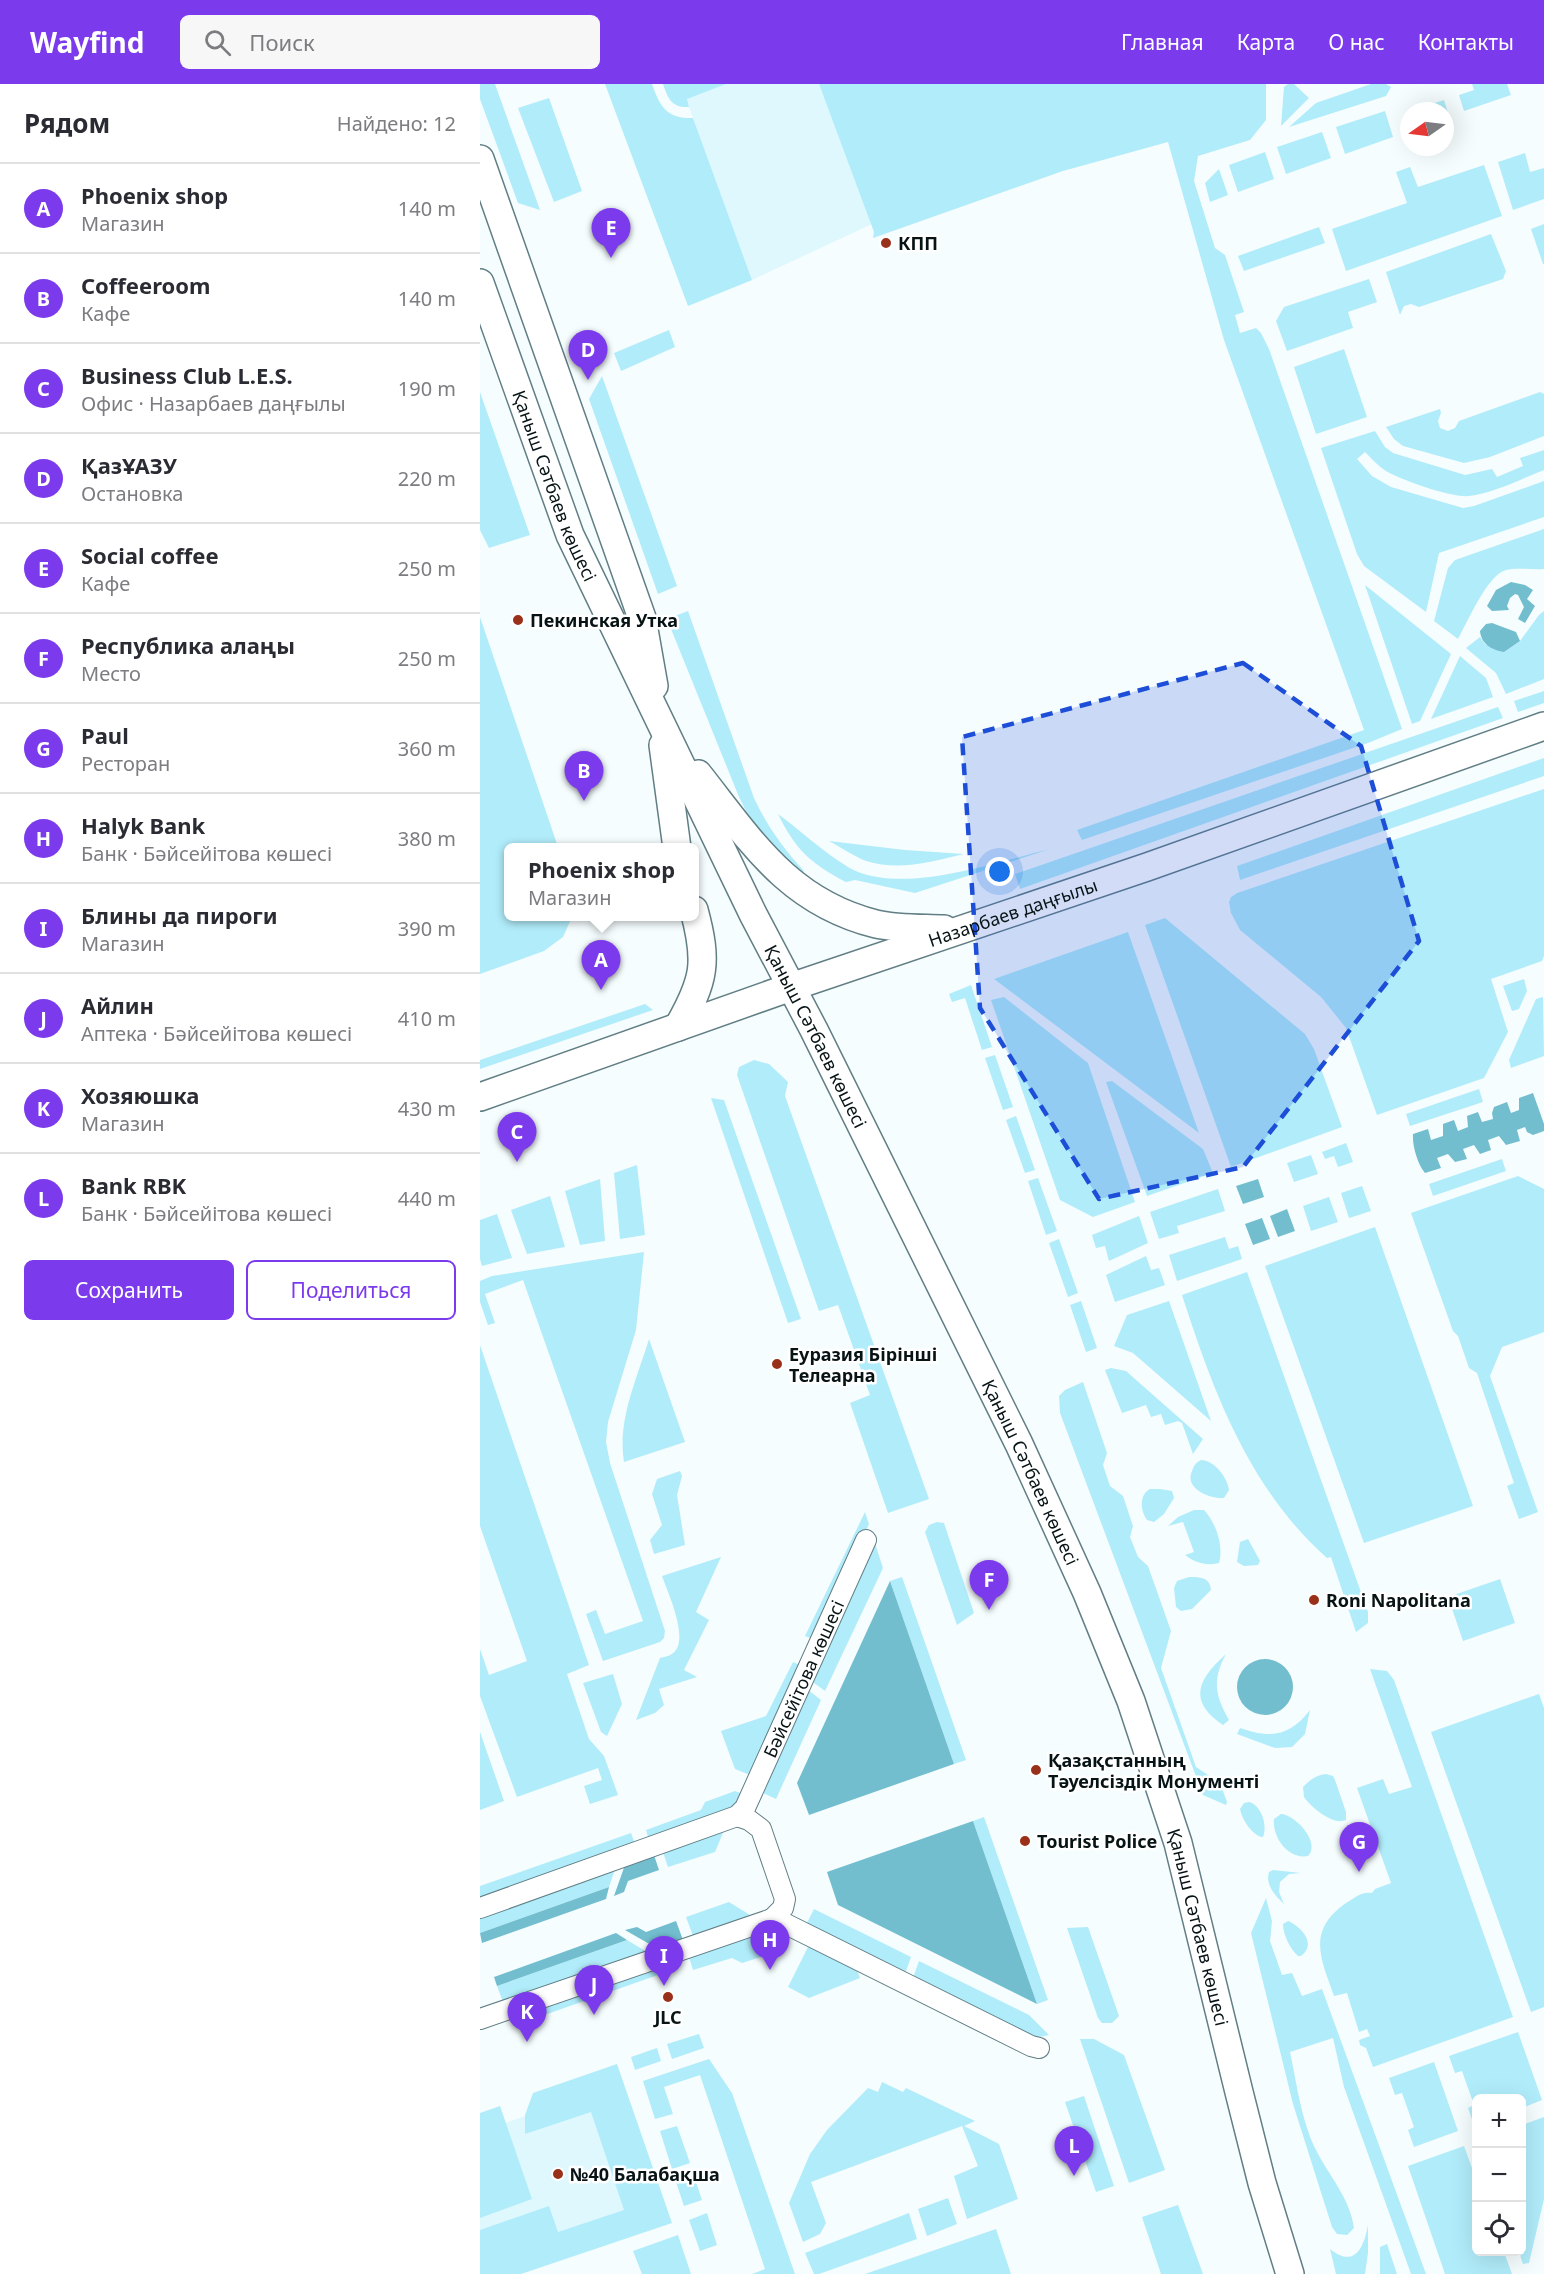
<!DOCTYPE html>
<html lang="ru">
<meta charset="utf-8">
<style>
body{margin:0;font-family:"Noto Sans",sans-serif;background:#f7f7f7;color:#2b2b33}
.controls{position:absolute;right:18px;bottom:18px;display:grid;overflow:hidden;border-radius:9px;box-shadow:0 6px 24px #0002}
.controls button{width:54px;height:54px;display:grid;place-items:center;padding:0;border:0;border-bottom:2px solid #e1e1e2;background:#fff;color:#2b2b33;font:30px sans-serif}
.compass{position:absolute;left:920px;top:18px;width:54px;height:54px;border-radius:50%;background:#fff;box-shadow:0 6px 24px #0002;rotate:256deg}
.you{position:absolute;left:520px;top:788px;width:21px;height:21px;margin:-15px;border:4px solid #fff;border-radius:50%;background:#1a73e8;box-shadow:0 0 0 9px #1a73e833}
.badge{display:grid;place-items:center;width:39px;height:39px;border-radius:50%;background:#7c3aed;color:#fff;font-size:20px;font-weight:700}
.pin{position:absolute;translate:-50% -50px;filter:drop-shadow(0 2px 3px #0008)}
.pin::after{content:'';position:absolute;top:32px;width:21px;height:18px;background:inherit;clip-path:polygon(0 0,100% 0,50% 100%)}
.popup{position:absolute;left:24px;top:759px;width:195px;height:78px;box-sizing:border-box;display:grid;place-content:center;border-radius:9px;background:#fff;filter:drop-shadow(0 2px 4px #0005);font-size:20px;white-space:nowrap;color:#7c7c81}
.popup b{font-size:22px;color:#2b2b33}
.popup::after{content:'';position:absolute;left:50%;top:100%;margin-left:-12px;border:12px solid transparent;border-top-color:#fff}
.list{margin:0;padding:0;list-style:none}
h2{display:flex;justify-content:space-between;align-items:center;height:78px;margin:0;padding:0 24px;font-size:26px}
h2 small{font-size:20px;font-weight:400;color:#7c7c81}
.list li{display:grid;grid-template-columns:39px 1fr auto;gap:18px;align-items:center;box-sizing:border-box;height:90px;padding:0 24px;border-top:2px solid #e1e1e2}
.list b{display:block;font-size:22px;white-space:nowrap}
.list p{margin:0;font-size:20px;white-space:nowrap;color:#7c7c81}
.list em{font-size:20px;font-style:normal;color:#7c7c81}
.actions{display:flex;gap:12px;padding:18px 24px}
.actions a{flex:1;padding:14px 0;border:2px solid #7c3aed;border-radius:9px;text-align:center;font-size:21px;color:#7c3aed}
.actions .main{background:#7c3aed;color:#fff}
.icon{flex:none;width:33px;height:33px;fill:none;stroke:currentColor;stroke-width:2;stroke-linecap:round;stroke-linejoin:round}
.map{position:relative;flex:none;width:1064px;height:2190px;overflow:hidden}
header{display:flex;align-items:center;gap:36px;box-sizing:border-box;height:84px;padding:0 30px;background:#7c3aed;color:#fff}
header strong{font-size:28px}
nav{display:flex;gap:33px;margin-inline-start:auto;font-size:21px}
.search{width:420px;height:54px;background:#f7f7f7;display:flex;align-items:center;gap:15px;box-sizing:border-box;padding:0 21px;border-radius:9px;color:#7c7c81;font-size:22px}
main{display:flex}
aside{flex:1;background:#fff}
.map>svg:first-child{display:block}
.built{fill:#dff8fe}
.green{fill:#b1ecfa}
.water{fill:#72becf}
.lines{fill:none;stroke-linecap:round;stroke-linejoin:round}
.street-casing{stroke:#617e85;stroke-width:22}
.secondary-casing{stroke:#617e85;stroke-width:30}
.street{stroke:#fff;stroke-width:20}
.secondary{stroke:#fff;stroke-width:27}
.marked{fill:#1d4ed8;fill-opacity:0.2;stroke:#1d4ed8;stroke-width:4.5;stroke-dasharray:12 8;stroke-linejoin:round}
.poi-dot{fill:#993019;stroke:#fff;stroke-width:2}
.labels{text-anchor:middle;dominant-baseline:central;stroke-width:5;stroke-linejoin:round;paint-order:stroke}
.poi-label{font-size:18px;font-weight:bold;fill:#081316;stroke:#fff;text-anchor:start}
.street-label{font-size:18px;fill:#081316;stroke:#fff}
</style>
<header>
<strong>Wayfind</strong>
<div class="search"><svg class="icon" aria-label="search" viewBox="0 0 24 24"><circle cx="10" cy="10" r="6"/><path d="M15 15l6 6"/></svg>Поиск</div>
<nav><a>Главная</a><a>Карта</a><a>О нас</a><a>Контакты</a></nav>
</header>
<main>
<aside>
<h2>Рядом<small>Найдено: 12</small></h2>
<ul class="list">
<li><span class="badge">A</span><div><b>Phoenix shop</b><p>Магазин</p></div><em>140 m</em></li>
<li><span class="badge">B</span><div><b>Coffeeroom</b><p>Кафе</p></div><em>140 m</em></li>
<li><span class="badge">C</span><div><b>Business Club L.E.S.</b><p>Офис · Назарбаев даңғылы</p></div><em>190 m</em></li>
<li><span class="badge">D</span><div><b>ҚазҰАЗУ</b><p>Остановка</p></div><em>220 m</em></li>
<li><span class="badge">E</span><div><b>Social coffee</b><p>Кафе</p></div><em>250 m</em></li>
<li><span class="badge">F</span><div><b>Республика алаңы</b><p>Место</p></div><em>250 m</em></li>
<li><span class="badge">G</span><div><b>Paul</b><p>Ресторан</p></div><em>360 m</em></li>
<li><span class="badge">H</span><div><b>Halyk Bank</b><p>Банк · Бәйсейітова көшесі</p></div><em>380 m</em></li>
<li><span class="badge">I</span><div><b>Блины да пироги</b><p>Магазин</p></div><em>390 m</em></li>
<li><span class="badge">J</span><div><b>Айлин</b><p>Аптека · Бәйсейітова көшесі</p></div><em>410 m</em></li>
<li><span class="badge">K</span><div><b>Хозяюшка</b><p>Магазин</p></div><em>430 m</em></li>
<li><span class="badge">L</span><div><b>Bank RBK</b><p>Банк · Бәйсейітова көшесі</p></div><em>440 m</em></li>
</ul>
<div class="actions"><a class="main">Сохранить</a><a>Поделиться</a></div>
</aside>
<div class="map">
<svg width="1064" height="2190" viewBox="0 0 1064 2190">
<rect width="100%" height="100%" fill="#f6fdfe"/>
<!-- built -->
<path class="built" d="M246,0h93l53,140 -120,56 -66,-181z
M126,2003l44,128 -170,59v-142z"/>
<!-- green -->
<path class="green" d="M0,0h15l45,126 -22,-7 -38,-104z
M125,0h47c8,23 15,35 41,34l59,162 -64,26z
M183,0h63l-39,15 2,8c-17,1 -21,-8 -26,-23z
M339,0h447v36l-16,20 -52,16 -4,25 21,67 10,7 19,57 -9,3 5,18 16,-5 5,5 8,16 133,380 -34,14 -286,97 -5,-10 287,-100 -140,-390 -56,-198 -105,29 -190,67 1,-6z
M808,0h6l15,14 -28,28 3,-39z
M891,0h15l5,3 -5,9 -97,31 27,-24z
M992,0h35l4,11 -47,16 -5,-16 15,-5z
M69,14l33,93 -28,11 -36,-94z
M964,16l5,17 -4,1v-7h-35z
M905,27l8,26 -48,17 -9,-27z
M842,48l9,26 -45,16 -9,-27z
M785,68l9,27 -36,13 -9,-27z
M1045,69l5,19 14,-4v31l-31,11 -15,-48z
M1004,81l18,51 -156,55 -14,-42 75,-26 -11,-31 14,-5 8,20z
M739,85l9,26 -18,7 -5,-19z
M1064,140v40h-1l-12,-35z
M839,143l6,16 -81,28 -6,-15z
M1011,150l15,37 -3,8 -84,28 -8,-3 -7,2 -4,9 -14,-43z
M889,195l8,23 -29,10 5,16 -66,23 -11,-30 8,-14z
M189,246l6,17 -54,24 -7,-18z
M864,265l23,68 -51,17 -22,-67z
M122,292l75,210 -19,8 -69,-195z
M0,308l50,143 -41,13 -9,-18z
M1060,308l4,2v42l-54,21 -26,6 -61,-17 -9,-7 -8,-12 54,-18 1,4 -3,8 2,7 8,3 7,-3 4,-7z
M895,347l10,16 8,6 72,22 27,-6 5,8 26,-11 -3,-8 24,-8v20c-23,9 -50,23 -75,26 -17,2 -68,-16 -83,-25 -8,-5 -14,-12 -21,-19l-8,7 15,17 19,11 72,21 11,-2 70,-25v36l-105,36 -13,59 -62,-46 -7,-12 -36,-106z
M1064,445v40c-12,1 -27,-2 -38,1 -18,4 -39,53 -48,69l-24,-18 14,-53 7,-8z
M885,501l86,69 -31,67 -8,3z
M208,527l66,187c13,28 29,50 50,73l-7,8 -42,-50 -16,-32 -72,-178z
M1064,527v68l-38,15 -10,-21 -30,-25 14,-11 5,7 19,8 16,-11 19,-26z
M0,533l78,230 -50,1v68l64,1 -9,20 -19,14 -64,23z
M980,572l26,22 7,19 -62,22z
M1064,607v12l-26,9 -4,-11z
M1018,623l5,11 -483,171 -5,-15z
M1064,674v18l-304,104 -3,-14z
M1064,705v167l-2,5 -51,18 17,53 -24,46 -107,37 -31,-87 -25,-31 -81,-67 -9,-17 -2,-11 2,-5 6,-4z
M298,730c23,17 45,38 70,53 50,30 148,-5 202,-18l-135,44 -60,-13 -9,2c-35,-18 -51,-33 -68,-68z
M349,757l76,9 59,4c-33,8 -65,17 -98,7 -13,-5 -25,-14 -37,-20z
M685,834l140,116 9,15 28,78 -111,40 -86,-242z
M648,848l71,201 -205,-154z
M1044,895l3,12 -8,18 -7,2 -9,-25z
M491,901l21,62 -10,3 -17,-52 -13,4 -3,-8z
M524,913l84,66 47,139 -42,15 -33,-17 -69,-200z
M1063,913l1,59 -33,12 -2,-8 27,-61z
M165,920l8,6 -173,59v-9z
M515,971l18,52 -10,3 -18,-52z
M274,976l15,4 19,18 -3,14 144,403 -41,14 -38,-110 20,-8 -32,-90 -19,6 -82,-236 2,-8z
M632,997l91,68 10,24 -66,23 -41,-114z
M999,1005l4,13 -73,24 -4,-12z
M231,1014l13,2 77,219 -13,4z
M536,1032l19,54 -10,3 -19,-53z
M866,1059l7,19 -15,5 -4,-11 -9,3 -3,-7z
M831,1071l7,19 -24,8 -7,-19z
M1022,1075l4,12 -73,25 -4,-12z
M157,1081l8,70 -25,4 -6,-66z
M1038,1092l26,13v143l-42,15 -12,29 48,136 -19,7 -12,-33 7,-3 -37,-110 -8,-5 -11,-32 -5,-5 -42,-118z
M558,1094l19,53 -11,4 -18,-54z
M120,1095l5,62 -25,4 -15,-54z
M882,1102l9,25 -22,7 -8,-25z
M738,1105l7,22 -48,15 2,7 -20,6 -9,-27z
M70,1112l15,51 -38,7 -16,-44z
M849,1113l9,25 -27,9 -8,-25z
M17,1130l15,44 -30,8 -2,-7v-39z
M659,1132l9,27 -39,18 -4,-15 -9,2 -4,-13z
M895,1143l98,279 -109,37 -99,-277z
M745,1153l4,12 9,-3 4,13 -65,22 -8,-26z
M579,1155l19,54 -10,4 -19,-54z
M164,1168l-8,78 -28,92 -2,20 4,21 55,168 -1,7 -4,4 -57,19 -17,-47 10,-4 9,24 38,-13 -120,-341 -38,14 10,29 -7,2 -8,-23v-21l12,-5z
M666,1172l5,14 8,-2 6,17 -50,17 -9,-27z
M767,1188l121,340v11l-12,9 -25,-75 -4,1c-78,-69 -114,-167 -145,-263z
M601,1217l16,47 -11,4 -16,-47z
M689,1217l42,120 -78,-68 -19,-7 13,-31z
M169,1255l36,103 -61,20c-7,-42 13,-83 25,-123z
M0,1261l109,320 -22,9 22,65 15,17 14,39 -28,9 -6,-18 18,-6 -4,-12 -81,29 -37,-101v-47l9,26 38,-14 -47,-135z
M631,1284l15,3 77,68 -10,15 -11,-31 -4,-2 -13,4 -4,-11 -10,3 -5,-12 -24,8 -17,-43z
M603,1298l24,71 -4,12 7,21 13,10 10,30 -3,11 8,20 10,9 23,65 -10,37 35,99 24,16 7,19 -1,3 -23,-10 -143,-382 -1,-17 6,-6z
M721,1376c13,0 27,18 28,30l-5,8c-14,1 -40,-9 -32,-27 2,-5 3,-8 9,-11z
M200,1387l2,5 -5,19 8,50 -31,9 -4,-14 12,-15 -10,-31 5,-15z
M670,1405h10l12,2 2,7 -10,16 -10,8 -7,-2c-7,-9 -8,-25 3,-31z
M714,1426h10c12,13 20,36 15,53 -12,3 -24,0 -34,-8l9,-3 -11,-30 -15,4 10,-9z
M385,1428l4,12 -54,116 -10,-4z
M457,1438l7,1 30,90 -17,12 -32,-93 4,-7z
M768,1455l12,22 -2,4 -14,1 -7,-4 3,-20z
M394,1456l9,28 -58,123 -15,-11z
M241,1473l-25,55 13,8 -25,50 13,7 -38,12 5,16 -9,8 -19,7 24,-62c4,-1 10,-2 13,-5 17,-13 -5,-60 -11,-77z
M422,1493l64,183 -12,4 -64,-183z
M709,1493c11,0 21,0 22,13l-19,19 -11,2 -5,-4 -2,-19 3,-7z
M1020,1495l15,44 -52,18 -15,-44z
M746,1570c-14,26 -11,41 3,66l-6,5c-36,-24 -25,-46 3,-71z
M313,1578l9,4 -52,109 -15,-6 -14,-38 45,-15z
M890,1585l17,2 7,9 119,337 -140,50 -7,-19 -6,-3 -1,-5 11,-4 -3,-7 -8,3 -12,-39 -13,3c-13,-37 -28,-65 12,-93 8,-5 16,-12 26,-10l3,-4 16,-6 -34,-95 26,-9 6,15 23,-7z
M133,1590l9,30 -15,32 -6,-4 -18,-49z
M327,1605l14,11 -45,99 -15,-7z
M1059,1610l5,14v299l-13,5 -100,-280z
M830,1626l-5,24 -13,13 -17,1 -38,-14 3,-6c31,11 50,8 70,-18z
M0,1648l24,69 -24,9z
M846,1690l7,2 2,4 11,32v8c-13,6 -35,-13 -42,-23l-1,-10c7,-7 13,-12 23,-13z
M255,1707l8,3 -9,16 -85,30 -3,-10 55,-20 4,-8z
M769,1718c12,3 19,23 14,35 -11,-1 -21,-18 -23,-28l4,-6z
M801,1730c15,1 40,29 27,42 -20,4 -36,-19 -34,-37z
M504,1733l64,183 -11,4 -64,-183z
M245,1744l-10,24 -47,15 -6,-18z
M151,1749l4,11 -155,54v-12z
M136,1782l-7,21 -129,46v-19z
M793,1786l28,3 -12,1 -9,8 -1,10 5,12c-9,-9 -19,-19 -15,-32z
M786,1814l6,23 -2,20 12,34 10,-2 10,23 20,-7 104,285h-15l-67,-187 -11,-49 -43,14c7,32 11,68 26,98 13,26 34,48 38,78l-7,7 -10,-1 -5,-7 -39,-123 -42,-171z
M249,1818l21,13 -57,21 -7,-19z
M334,1825l97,48 -7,20 -99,-50z
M808,1837c14,6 29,23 13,35h-3c-8,-7 -15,-22 -15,-32z
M608,1843l31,89 -7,7h-10l-4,-5 -31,-90z
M285,1844l19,3 -8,21 -34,11 -10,-5 -39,12 -5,-16z
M147,1856l20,12 -144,50 -6,-16z
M330,1859l45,22 5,13 -51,20 -21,-11z
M439,1877l110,54 20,20 -15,3 -122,-57z
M189,1878l3,8 -156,55 -4,-10z
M1038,1948l24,68 -20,8v-10h-46v26l-2,1 -6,-17 6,-3 -12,-34 -7,2 -6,-17z
M219,1950l5,14 -32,11 -5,-15z
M600,1955h14l30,16 41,115 -36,13z
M177,1964l4,13 -26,9 -4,-13z
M229,1975l23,34 63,181h-43l13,-5 -65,-194 -36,12 9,27 -18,5 -12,-38z
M954,1978l24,69 -44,16 -6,-17 6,-3 -12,-34 -7,2 -6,-17z
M137,1980l55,159 -151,51h-41v-44l69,-24 9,26 66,-22 -33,-98 -66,22v-19l8,-22z
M402,1998l21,10 3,-4 69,33 -11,5 35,18 19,55 -51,20 -13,-43 24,-10 -16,-40 -151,56 15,41 -6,11 -17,8 -14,-39 21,-49 17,-24 41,-42 10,4z
M604,2012l30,90 -18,6 -31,-90z
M20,2022l32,93 -52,19v-105z
M1064,2033v82l-15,64 -6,1 -4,-12h3v-127z
M197,2042l13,37 -18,6 -12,-38z
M984,2062l12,33v73h28l8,22h-67l-37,-108z
M214,2092l8,24 -18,6 -8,-24z
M468,2114l9,26 -30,12 -9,-27z
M698,2121l25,69h-42l-19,-57z
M227,2129l10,32 -17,6 -11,-31z
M429,2129l8,26 -98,35h-5l-9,-21z
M888,2141v28l-3,21h-29l-6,-25c25,20 34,-2 38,-24z
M516,2145l15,45h-146z
M198,2151l13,39h-49l-9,-23z
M907,2160l10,30h-17v-27z"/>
<!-- water -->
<path class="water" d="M1031,498l14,3 8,5 -6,9 8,7 -10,17 -7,-4 6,-12 -6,-12 -3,-1 -5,4 -3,8 2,4 -17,1 -5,-5 9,-16z
M1012,539l24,9 4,9 -16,11c-12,-2 -23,-8 -24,-21l6,-7z
M1053,1009l11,31v7l-11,4 -6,-3 -2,-5 -8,3 3,11 -14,4 -7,-9 -11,4 3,10 -11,4 -6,-9 -11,4 4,10 -12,3 -7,-8 -11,4 4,10 -16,5c-7,-8 -13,-27 -12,-39l15,-5 3,11 12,-4v-12l11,-4 4,11 10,-4 -1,-11 11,-4 4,10 11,-3 -1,-6 2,-6 13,-5 4,11 8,-3v-12z
M778,1095l6,18 -21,7 -7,-18z
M807,1125l8,22 -17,6 -8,-21z
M782,1134l8,21 -17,6 -8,-21z
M410,1497l64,183 -145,51 -12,-32z
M757 1603a28 28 0 1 1 56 0a28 28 0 1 1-56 0Z
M493,1737l64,183 -199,-99 -11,-33z
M173,1768l6,18 -31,11 -4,11 -10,4 12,-34z
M129,1803l-3,12 -124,44 -2,-10z
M196,1837l7,19 -25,9 -33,-19 12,-3 9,5z
M136,1849l11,7 -130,46 -3,-9z"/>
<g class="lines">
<defs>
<g id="street">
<path d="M257,1732l12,4 12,9 24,70 -2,9 -11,11"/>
<path id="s1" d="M0,1824l257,-92 8,-8 121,-268"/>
<path d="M0,1935l292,-100 10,3 249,124 8,2"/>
</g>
<g id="secondary">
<path d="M0,75l162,459 12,68"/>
<path id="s2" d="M0,199l90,252 183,379 61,116 205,414 68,149 44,108 47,142 61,249 23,91 28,91"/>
<path d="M183,661l14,103"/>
<path d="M218,690c53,67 90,128 178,150 22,5 45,4 68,5"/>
<path d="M198,943c27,-47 30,-65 16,-117"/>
<path id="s3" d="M0,1013l311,-110 356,-120 397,-141"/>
</g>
</defs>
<!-- street casing -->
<use href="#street" class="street-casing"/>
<!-- secondary casing -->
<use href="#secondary" class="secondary-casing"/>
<!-- street -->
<use href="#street" class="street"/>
<!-- secondary -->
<use href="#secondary" class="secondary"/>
</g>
<!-- marked area -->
<path class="marked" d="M763,579l118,83 58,195 -176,226 -144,32 -119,-191 -18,-271z"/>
<!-- markers -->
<g class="poi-dot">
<circle cx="406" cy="159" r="6"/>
<circle cx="38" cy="536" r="6"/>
<circle cx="297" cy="1280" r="6"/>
<circle cx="834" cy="1516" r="6"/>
<circle cx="556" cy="1686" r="6"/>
<circle cx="545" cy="1757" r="6"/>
<circle cx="188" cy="1913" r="6"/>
<circle cx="78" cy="2090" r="6"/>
</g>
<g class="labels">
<!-- poi labels -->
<g class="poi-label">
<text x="418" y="159">КПП</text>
<text x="50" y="536">Пекинская Утка</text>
<text x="309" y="1270">Еуразия Бірінші<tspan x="309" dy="21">Телеарна</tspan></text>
<text x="846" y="1516">Roni Napolitana</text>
<text x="568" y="1676">Қазақстанның<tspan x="568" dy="21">Тәуелсіздік Монументі</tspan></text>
<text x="557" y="1757">Tourist Police</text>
<text x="188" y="1933" text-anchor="middle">JLC</text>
<text x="90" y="2090">№40 Балабақша</text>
</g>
<!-- street labels -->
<g class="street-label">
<text stroke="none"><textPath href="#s2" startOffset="216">Қаныш Сәтбаев көшесі</textPath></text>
<text stroke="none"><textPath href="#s3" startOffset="564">Назарбаев даңғылы</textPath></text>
<text stroke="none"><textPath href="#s2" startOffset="826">Қаныш Сәтбаев көшесі</textPath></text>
<text stroke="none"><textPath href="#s2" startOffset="1312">Қаныш Сәтбаев көшесі</textPath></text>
<text stroke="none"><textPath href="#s1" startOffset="426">Бәйсейітова көшесі</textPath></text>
<text stroke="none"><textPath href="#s2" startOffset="1798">Қаныш Сәтбаев көшесі</textPath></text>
</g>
</g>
</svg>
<div class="controls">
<button>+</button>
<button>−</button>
<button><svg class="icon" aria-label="locate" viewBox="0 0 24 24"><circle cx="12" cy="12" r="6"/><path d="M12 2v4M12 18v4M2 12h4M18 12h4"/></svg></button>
</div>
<svg class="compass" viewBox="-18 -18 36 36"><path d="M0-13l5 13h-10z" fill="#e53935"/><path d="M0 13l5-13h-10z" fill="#7c7c81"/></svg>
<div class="you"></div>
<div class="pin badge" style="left:121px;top:906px">A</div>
<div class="popup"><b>Phoenix shop</b>Магазин</div>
<div class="pin badge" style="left:104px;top:717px">B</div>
<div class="pin badge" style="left:37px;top:1078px">C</div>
<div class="pin badge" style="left:108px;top:296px">D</div>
<div class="pin badge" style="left:131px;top:174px">E</div>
<div class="pin badge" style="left:509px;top:1526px">F</div>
<div class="pin badge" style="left:879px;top:1788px">G</div>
<div class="pin badge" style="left:290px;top:1886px">H</div>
<div class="pin badge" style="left:184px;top:1902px">I</div>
<div class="pin badge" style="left:114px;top:1931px">J</div>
<div class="pin badge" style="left:47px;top:1958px">K</div>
<div class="pin badge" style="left:594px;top:2092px">L</div>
</div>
</main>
